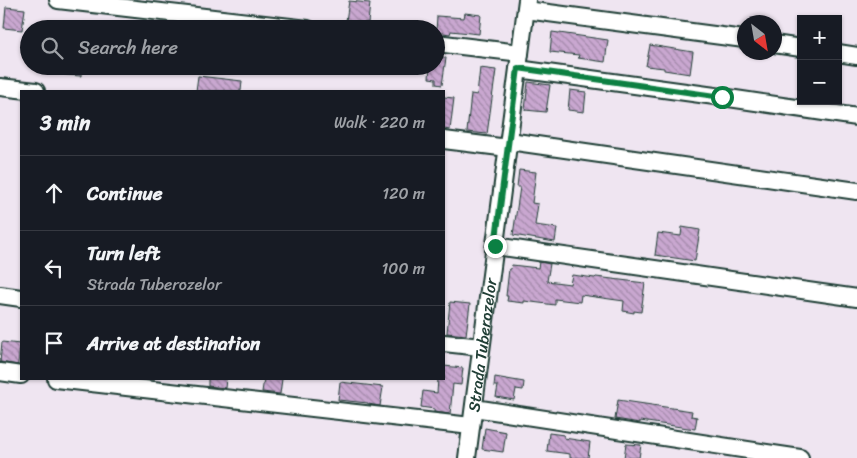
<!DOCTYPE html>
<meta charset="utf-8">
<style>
body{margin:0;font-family:Sriracha,sans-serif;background:#242831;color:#f1f3f6}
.controls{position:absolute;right:15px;top:15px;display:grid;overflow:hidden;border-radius:0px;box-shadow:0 1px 4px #0004}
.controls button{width:45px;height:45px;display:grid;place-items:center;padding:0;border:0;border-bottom:1px solid #363941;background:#171b24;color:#f1f3f6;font:25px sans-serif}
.compass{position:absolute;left:737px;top:15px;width:45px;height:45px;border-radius:50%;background:#171b24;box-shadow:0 1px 4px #0004;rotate:149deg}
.stop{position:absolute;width:15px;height:15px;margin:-11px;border:4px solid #0b8043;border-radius:50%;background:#fff}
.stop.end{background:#0b8043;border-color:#fff;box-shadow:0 1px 5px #0008}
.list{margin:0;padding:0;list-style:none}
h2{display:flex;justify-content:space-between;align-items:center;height:65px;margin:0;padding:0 20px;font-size:21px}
h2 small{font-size:16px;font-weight:400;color:#9ea1a6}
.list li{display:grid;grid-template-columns:32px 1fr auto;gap:15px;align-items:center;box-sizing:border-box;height:75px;padding:0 20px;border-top:1px solid #363941}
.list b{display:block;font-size:19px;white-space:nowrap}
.list p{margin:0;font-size:16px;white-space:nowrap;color:#9ea1a6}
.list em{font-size:16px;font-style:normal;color:#9ea1a6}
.icon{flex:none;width:28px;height:28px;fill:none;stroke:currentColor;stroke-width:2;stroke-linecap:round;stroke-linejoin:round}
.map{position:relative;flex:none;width:857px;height:458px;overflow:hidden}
.search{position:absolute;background:#171b24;box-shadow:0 1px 4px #0004;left:20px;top:20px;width:425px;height:55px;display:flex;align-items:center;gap:12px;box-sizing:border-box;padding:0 18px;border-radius:28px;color:#9ea1a6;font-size:19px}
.panel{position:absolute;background:#171b24;box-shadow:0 1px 4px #0004;left:20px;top:90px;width:425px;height:290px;border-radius:0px}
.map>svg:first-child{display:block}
.building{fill:url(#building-back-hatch);stroke:#1f3d34}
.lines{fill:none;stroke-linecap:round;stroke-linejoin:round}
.minor-casing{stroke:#1f3d34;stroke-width:20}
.minor{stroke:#fff;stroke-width:16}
.route{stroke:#0b8043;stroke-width:6}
.labels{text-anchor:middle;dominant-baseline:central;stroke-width:4;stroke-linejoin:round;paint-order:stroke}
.street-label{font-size:16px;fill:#1f3d34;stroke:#fff}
</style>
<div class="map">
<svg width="857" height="458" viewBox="0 0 857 458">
<defs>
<pattern id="building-back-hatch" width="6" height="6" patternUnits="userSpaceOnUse" patternTransform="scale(1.25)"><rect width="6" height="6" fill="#c9a7d0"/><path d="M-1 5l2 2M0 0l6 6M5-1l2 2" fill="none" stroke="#a389aa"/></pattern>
</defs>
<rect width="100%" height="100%" fill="#efe5f1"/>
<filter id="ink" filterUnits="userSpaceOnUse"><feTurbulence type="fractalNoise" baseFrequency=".02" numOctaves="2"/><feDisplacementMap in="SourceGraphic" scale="10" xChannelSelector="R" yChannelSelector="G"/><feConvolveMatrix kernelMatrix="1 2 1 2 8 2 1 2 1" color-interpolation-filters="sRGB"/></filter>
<g filter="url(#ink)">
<!-- building -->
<path class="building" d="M349,1l21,2 -2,20 -22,-2z
M6,7l19,2 -3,21 -18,-2z
M465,13l16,2 -2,19 -28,-3 -1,3 -14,-2 1,-16 27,2z
M552,32l56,8 -3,22 -27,-4 1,-3 -29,-3z
M650,45l43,7 -3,22 -26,-4v-2l-18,-2z
M436,57l10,1 -4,27 -6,-1v-5l-7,-1 1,-12h6z
M47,66h34v10l-34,-3z
M480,68l16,2 -9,64 -20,-2 4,-38 6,1z
M198,76l44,5 -1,10h-45z
M528,82l22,3 -4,27 -21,-2z
M570,90l16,2 -2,20 -16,-2z
M444,97l10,1 -4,32 -6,-1z
M519,170l17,2 -4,31 6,1 -3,21 22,3 -2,14 -42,-7 7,-48h-3z
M682,227l18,3 -5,31 -40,-6 3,-22 23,3z
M539,262l11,2 -3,17 23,3 2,-9 23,3 1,-1 49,6 -4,29 -7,-1v2l-11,-2 1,-10 -43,-6 -1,7 -25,-3v6l-31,-4v2l-17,-2 1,-5h-2l3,-27h2l1,-4 26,3z
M450,302l20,2 -4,31 -19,-2z
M2,342l18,2 -2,21 -18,-3z
M444,366l19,2 -2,17 -8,-1 -3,30 -16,-2v-3l-13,-2 2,-16 14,2 1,-14h6z
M495,377l29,5 -1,8 -7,-1 -2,11 -18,-3 2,-11h-4z
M208,379h18l-1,9 -17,-2z
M264,379h18l-2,15 -18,-2z
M340,382l43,5 -3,19 -12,-2v-1l-30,-3z
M618,400l74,11 -1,5 6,1 -2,12 -55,-8v2l-25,-4z
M485,428l21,4 -3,20 -21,-3z
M549,433l15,2v3l26,4 -2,16h-18v-4l-23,-3z
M626,444l15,1 -2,13h-15z"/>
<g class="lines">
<defs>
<g id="minor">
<path d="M58,0l250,29"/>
<path d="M526,10l218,29"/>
<path d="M436,43l84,10"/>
<path d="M774,44l27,4"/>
<path d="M838,53l19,3"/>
<path d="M518,69l204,28 135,20"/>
<path d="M0,87l36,4"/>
<path d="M444,140l64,8"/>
<path d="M509,141l348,50"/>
<path d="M495,246l362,52"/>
<path d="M0,295l21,3"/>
<path d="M444,343l37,4"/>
<path d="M0,372l21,3"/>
<path d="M56,379l415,47"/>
<path d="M474,408l326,50"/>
<path id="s1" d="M467,458l60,-458"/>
</g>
</defs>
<!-- minor casing -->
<use href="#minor" class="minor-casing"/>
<!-- minor -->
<use href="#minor" class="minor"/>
</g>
</g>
<g class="lines" filter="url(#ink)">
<!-- route -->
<path class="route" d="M495,246l23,-178 204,29"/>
</g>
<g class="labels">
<!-- street labels -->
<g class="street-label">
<text stroke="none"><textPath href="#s1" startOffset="114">Strada Tuberozelor</textPath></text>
</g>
</g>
</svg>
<div class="controls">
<button>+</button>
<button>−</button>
</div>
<svg class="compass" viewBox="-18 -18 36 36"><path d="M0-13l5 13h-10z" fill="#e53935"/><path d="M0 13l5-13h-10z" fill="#9ea1a6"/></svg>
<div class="stop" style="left:722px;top:97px"></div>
<div class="stop end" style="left:495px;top:246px"></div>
<div class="search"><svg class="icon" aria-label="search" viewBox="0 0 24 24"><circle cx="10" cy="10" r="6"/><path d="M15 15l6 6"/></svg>Search here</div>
<section class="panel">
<h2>3 min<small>Walk · 220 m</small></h2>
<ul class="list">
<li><svg class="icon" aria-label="ahead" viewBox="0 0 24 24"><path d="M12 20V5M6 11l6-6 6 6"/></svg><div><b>Continue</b></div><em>120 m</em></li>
<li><svg class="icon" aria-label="left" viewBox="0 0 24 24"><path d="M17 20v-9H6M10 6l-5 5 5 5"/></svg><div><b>Turn left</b><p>Strada Tuberozelor</p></div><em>100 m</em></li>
<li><svg class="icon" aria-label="arrive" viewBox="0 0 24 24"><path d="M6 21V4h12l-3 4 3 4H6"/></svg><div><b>Arrive at destination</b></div></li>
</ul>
</section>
</div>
